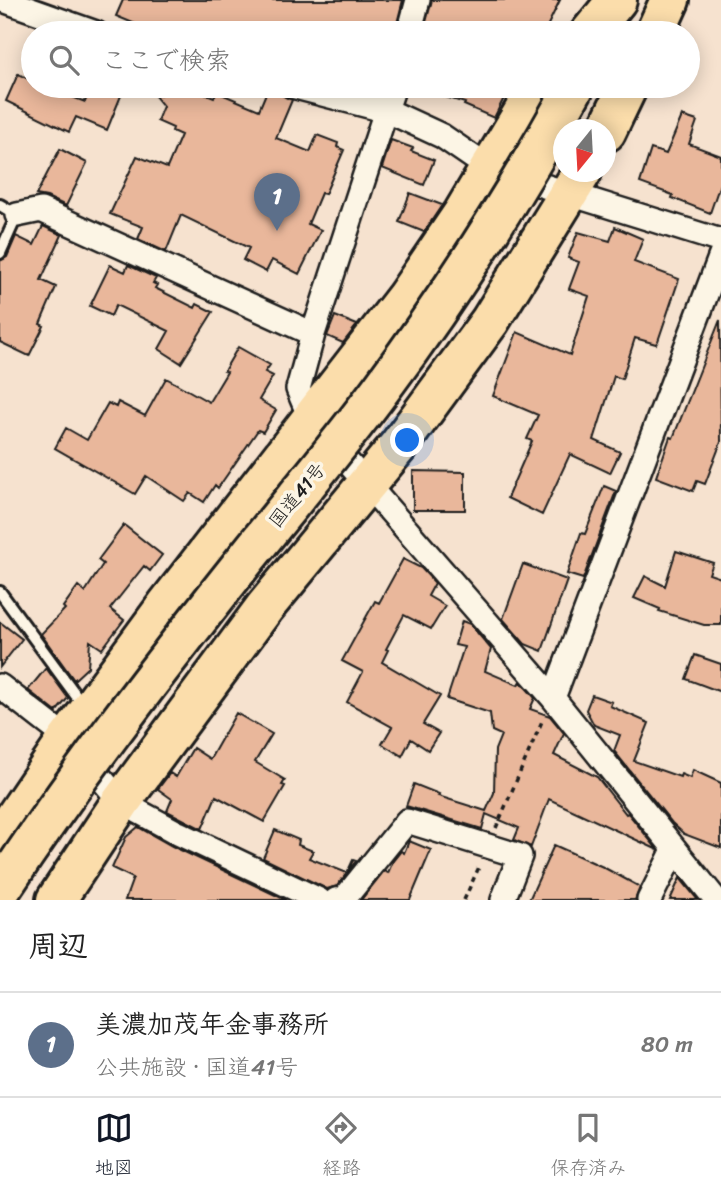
<!DOCTYPE html>
<html lang="ja">
<meta charset="utf-8">
<style>
body{margin:0;font-family:Sriracha,"Klee One",sans-serif;background:#f6f6f6;color:#222}
.compass{position:absolute;left:553px;top:119px;width:63px;height:63px;border-radius:50%;background:#fff;box-shadow:0 4px 18px #0003;rotate:198deg}
.you{position:absolute;left:408px;top:441px;width:24px;height:24px;margin:-18px;border:5px solid #fff;border-radius:50%;background:#1a73e8;box-shadow:0 0 0 10px #1a73e833}
.badge{display:grid;place-items:center;width:46px;height:46px;border-radius:50%;background:#111827;color:#fff;font-size:23px;font-weight:700}
.pin{position:absolute;translate:-50% -58px;filter:drop-shadow(0 2px 4px #0008)}
.pin::after{content:'';position:absolute;top:37px;width:24px;height:21px;background:inherit;clip-path:polygon(0 0,100% 0,50% 100%)}
.list{margin:0;padding:0;list-style:none}
h2{display:flex;justify-content:space-between;align-items:center;height:91px;margin:0;padding:0 28px;font-size:30px}
h2 small{font-size:23px;font-weight:400;color:#767676}
.list li{display:grid;grid-template-columns:46px 1fr auto;gap:21px;align-items:center;box-sizing:border-box;height:105px;padding:0 28px;border-top:2px solid #e0e0e0}
.list b{display:block;font-size:26px;white-space:nowrap}
.list p{margin:0;font-size:23px;white-space:nowrap;color:#767676}
.list em{font-size:23px;font-style:normal;color:#767676}
.icon{flex:none;width:38px;height:38px;fill:none;stroke:currentColor;stroke-width:2;stroke-linecap:round;stroke-linejoin:round}
.map{position:relative;flex:none;width:721px;height:900px;overflow:hidden}
.search{position:absolute;background:#fff;box-shadow:0 4px 18px #0003;left:21px;right:21px;top:21px;height:77px;display:flex;align-items:center;gap:18px;box-sizing:border-box;padding:0 24px;border-radius:38px;color:#767676;font-size:26px}
.sheet{height:196px;background:#fff}
nav{display:flex;justify-content:space-around;align-items:center;box-sizing:border-box;height:98px;border-top:2px solid #e0e0e0;background:#fff;font-size:19px;color:#767676}
nav a{display:grid;justify-items:center;gap:4px}
nav .on{color:#111827}
.map>svg:first-child{display:block}
.building{fill:#e9b79b;stroke:#1c1c1c;stroke-width:2}
.lines{fill:none;stroke-linecap:round;stroke-linejoin:round}
.lane-casing{stroke:#1c1c1c;stroke-width:16}
.street-casing{stroke:#1c1c1c;stroke-width:28}
.highway-casing{stroke:#1c1c1c;stroke-width:44}
.path{stroke:#1c1c1c;stroke-width:3.5;stroke-dasharray:5 5;stroke-linecap:butt}
.lane{stroke:#fcf5e5;stroke-width:10}
.street{stroke:#fcf5e5;stroke-width:23}
.highway{stroke:#fbddab;stroke-width:38}
.highway-bridge-casing{stroke:#1c1c1c;stroke-width:44;stroke-linecap:butt}
.highway-bridge{stroke:#fbddab;stroke-width:38}
.labels{text-anchor:middle;dominant-baseline:central;stroke-width:7;stroke-linejoin:round;paint-order:stroke}
.street-label{font-size:19px;fill:#1c1c1c;stroke:#fcf5e5}
</style>
<div class="map">
<svg width="721" height="900" viewBox="0 0 721 900">
<rect width="100%" height="100%" fill="#f6e2cf"/>
<filter id="ink" filterUnits="userSpaceOnUse"><feTurbulence type="fractalNoise" baseFrequency=".0143" numOctaves="2"/><feDisplacementMap in="SourceGraphic" scale="14" xChannelSelector="R" yChannelSelector="G"/><feConvolveMatrix kernelMatrix="1 2 1 2 8 2 1 2 1" color-interpolation-filters="sRGB"/></filter>
<g filter="url(#ink)">
<!-- building -->
<path class="building" d="M123,0h280l-8,31 -20,-5 -1,7h-217l-41,-17z
M432,0h128l-16,33h-121z
M18,74l15,7v5h11l41,16 6,-16h34l-18,44 -31,-13 -7,15 -63,-31z
M172,86h15l27,11 3,-5 42,18 10,-24h9l4,9 10,5 -16,38 34,14 7,-17 21,8 -1,4 7,3 -19,44 -4,-1 -13,31 13,6 -22,44 -27,-14 -6,12 -23,-12 6,-12 -68,-33 -15,37 -28,-13 5,-12 -33,-13 27,-58 30,12 14,-33 -9,-4 1,-3 -16,-7 6,-15 -8,-10 14,-4z
M423,86h87l-16,32 -30,-13 1,-2 -42,-13z
M682,116l15,5 -8,23 32,12v25l-11,32 -38,-15 1,-3 -33,-12 11,-34 15,5z
M391,140l22,8 -2,3 23,9 -10,25 -42,-17z
M60,149l27,14 -21,43 -19,-9 -11,-2z
M410,193l32,12 -18,27 -25,-10z
M43,226l19,9 -21,45 15,7 -16,37 4,2 -15,30 -29,-14v-81l7,-4 9,-21 18,9z
M615,227l28,12 -9,23 45,17 -21,62 -2,3 -21,-6 -13,41 -8,-3 -20,64 26,12 -10,21 -40,-19 -28,61 -35,-17 25,-57 -5,-2 11,-24 -45,-19 24,-64 53,23 19,-59 -20,-7 10,-27 -11,-4 10,-26 32,9z
M110,265l15,7 3,-7 28,13 -3,5 4,2 -2,3 40,20 2,-4 16,8 -32,51 -22,-14 10,-18 -53,-26 -5,11 -21,-10z
M335,316l22,9 -14,18 -16,-7z
M720,320l1,122 -16,42 -8,-3 -4,10 -37,-14 14,-40 3,1z
M238,347l32,18 -5,7 8,4 -14,24 17,10 -13,22 -5,-2 -40,58 -3,-3 -11,17 -14,-9 -6,8 -38,-25 -11,18 -80,-46 11,-20 21,12 21,-37 8,4 2,-5 27,14 21,-38 43,24 18,-30 -3,-1z
M413,471l52,1v38h-52z
M604,486l12,5 -33,88 -16,-5 14,-41 4,1z
M124,525l38,30 -12,16 -6,-5 -34,43 14,11 -22,29 -12,-8 -2,26 -14,13 -33,-46 24,-25 -2,-2 15,-21 7,6 18,-28 -5,-4z
M676,551l37,12 -4,11 12,4v47h-17l-45,-14 1,-2 -26,-11 11,-22 20,10z
M403,559l18,9 14,15 -7,13 17,10 -14,23 -27,-14 -18,34 2,1 -6,12 58,34 -17,28 16,9 -11,17 -17,-11 -9,17 -20,-12 10,-17 -45,-25 16,-30 -21,-11 33,-60 4,2z
M523,564l44,16 -25,71 -17,-7 -22,-25z
M462,621l8,3 21,25 -6,22 33,14 2,-4 15,17 -5,11 20,7 14,17 -10,22 43,22 29,37 2,-1 30,37 -109,-51 -18,48 -17,-7 5,-12 -33,-14 -4,15 -76,-23 8,-22 25,10 -1,2 48,15 8,-18 1,-43 6,-15 -9,-4 -2,-18 -43,-14 17,-52 -9,-2z
M0,622l22,17 -22,28z
M695,655l26,9v28l-35,-13z
M46,668l22,30 -12,14 -28,-22z
M592,695l20,7 -2,4 39,17 -15,38 46,16 1,-3 9,4 3,-8 28,13v65l-37,-14 -12,-11 -58,-72 6,-16 -26,-10 -8,-15z
M236,713l36,21 -17,28 30,18 -3,5 3,1 -21,36 -48,-26 -14,33 -35,-18 5,-12 -14,-10 12,-16 6,4 17,-29 17,11z
M138,827l34,19 114,54h-161l8,-22 -21,-10 14,-31z
M275,830l24,10 -1,5 15,6 -4,7 38,15 6,-13 3,1 -19,25 -10,3 -64,-31z
M409,841l22,9 -21,50h-49l23,-29 4,2 5,-12 8,-10 3,2z
M554,845l49,22 37,20 -5,13h-106z
M680,878l18,22h-28z"/>
<g class="lines">
<defs>
<path id="lane" d="M0,205l17,10 -17,38
M0,592l83,113"/>
<path id="street" d="M3,0l93,33
M409,33l9,-33
M292,86l96,25 54,25 48,33 231,72
M394,86l-81,248 -15,55 13,31 242,278 163,202
M17,215l24,-5 272,124
M0,686l68,53 53,63 57,31 141,67
M553,698l168,-443
M336,900l8,-1 63,-78 113,35 -17,44
M649,900l25,-50"/>
<path id="highway" d="M590,33l27,-33
M655,33l15,-33
M606,132l22,-46
M0,839l68,-100 98,-133 240,-309 57,-84 71,-119 8,-8
M56,900l65,-98 144,-195 134,-162 91,-124 92,-149"/>
</defs>
<!-- lane casing -->
<use href="#lane" class="lane-casing"/>
<!-- street casing -->
<use href="#street" class="street-casing"/>
<!-- highway casing -->
<use href="#highway" class="highway-casing"/>
<!-- path -->
<path class="path" d="M496,828l47,-109
M464,900l15,-33"/>
<!-- lane -->
<use href="#lane" class="lane"/>
<!-- street -->
<use href="#street" class="street"/>
<!-- highway -->
<use href="#highway" class="highway"/>
<defs>
<path id="highway-bridge" d="M0,891c77,-117 162,-227 249,-336 44,-55 90,-109 132,-166 73,-98 135,-196 194,-303"/>
</defs>
<!-- highway-bridge casing -->
<use href="#highway-bridge" class="highway-bridge-casing"/>
<!-- highway-bridge -->
<use href="#highway-bridge" class="highway-bridge"/>
</g>
</g>
<g class="labels">
<!-- street labels -->
<g class="street-label">
<text transform="translate(297 495) rotate(-51)">国道41号</text>
</g>
</g>
</svg>
<svg class="compass" viewBox="-18 -18 36 36"><path d="M0-13l5 13h-10z" fill="#e53935"/><path d="M0 13l5-13h-10z" fill="#767676"/></svg>
<div class="you"></div>
<div class="pin badge" style="left:277px;top:231px;background:#5c6f8a">1</div>
<div class="search"><svg class="icon" aria-label="search" viewBox="0 0 24 24"><circle cx="10" cy="10" r="6"/><path d="M15 15l6 6"/></svg>ここで検索</div>
</div>
<section class="sheet">
<h2>周辺<small></small></h2>
<ul class="list">
<li><span class="badge" style="background:#5c6f8a">1</span><div><b>美濃加茂年金事務所</b><p>公共施設 · 国道41号</p></div><em>80 m</em></li>
</ul>
</section>
<nav>
<a class="on"><svg class="icon" aria-label="map" viewBox="0 0 24 24"><path d="M3 6l6-2 6 2 6-2v14l-6 2-6-2-6 2zM9 4v14M15 6v14"/></svg>地図</a>
<a><svg class="icon" aria-label="directions" viewBox="0 0 24 24"><path d="M12 3l9 9-9 9-9-9zM9 14v-3h6M13 9l2 2-2 2"/></svg>経路</a>
<a><svg class="icon" aria-label="saved" viewBox="0 0 24 24"><path d="M7 4h10v16l-5-4-5 4z"/></svg>保存済み</a>
</nav>
